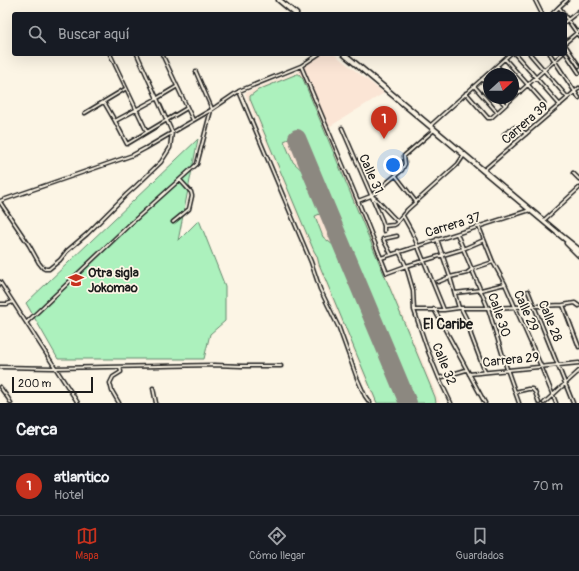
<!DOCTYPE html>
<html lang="es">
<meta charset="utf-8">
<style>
body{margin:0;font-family:Pangolin,sans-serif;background:#242831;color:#f1f3f6}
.compass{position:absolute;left:483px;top:68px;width:36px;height:36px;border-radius:50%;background:#171b24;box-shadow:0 4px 16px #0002;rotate:69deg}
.scale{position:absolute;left:12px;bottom:10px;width:81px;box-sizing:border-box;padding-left:4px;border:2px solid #1c1c1c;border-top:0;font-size:11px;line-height:14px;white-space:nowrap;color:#1c1c1c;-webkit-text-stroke:3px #fcf5e5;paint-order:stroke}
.you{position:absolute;left:393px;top:165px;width:14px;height:14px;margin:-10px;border:3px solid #fff;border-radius:50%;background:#1a73e8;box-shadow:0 0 0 6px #1a73e833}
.badge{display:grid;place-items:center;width:26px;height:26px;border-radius:50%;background:#c8321e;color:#fff;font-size:13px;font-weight:700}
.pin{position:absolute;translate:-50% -33px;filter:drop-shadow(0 1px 2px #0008)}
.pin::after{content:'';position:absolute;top:21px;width:14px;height:12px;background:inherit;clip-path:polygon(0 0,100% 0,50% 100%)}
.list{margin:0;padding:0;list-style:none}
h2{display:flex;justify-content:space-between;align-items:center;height:52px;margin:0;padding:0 16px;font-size:17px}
h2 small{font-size:13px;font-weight:400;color:#9ea1a6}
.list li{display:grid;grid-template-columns:26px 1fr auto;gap:12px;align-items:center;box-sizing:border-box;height:60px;padding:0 16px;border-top:1px solid #363941}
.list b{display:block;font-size:15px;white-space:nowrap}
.list p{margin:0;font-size:13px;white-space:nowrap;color:#9ea1a6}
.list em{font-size:13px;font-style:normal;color:#9ea1a6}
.icon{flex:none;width:22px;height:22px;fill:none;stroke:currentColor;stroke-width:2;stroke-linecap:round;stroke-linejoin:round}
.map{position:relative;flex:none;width:579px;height:403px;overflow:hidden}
.search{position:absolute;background:#171b24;box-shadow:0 4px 16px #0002;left:12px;right:12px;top:12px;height:44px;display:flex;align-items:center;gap:10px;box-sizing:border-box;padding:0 14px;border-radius:4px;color:#9ea1a6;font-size:15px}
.sheet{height:112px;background:#171b24}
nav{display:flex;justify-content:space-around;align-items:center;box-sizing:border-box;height:56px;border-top:1px solid #363941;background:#171b24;font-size:11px;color:#9ea1a6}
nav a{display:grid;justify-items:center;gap:2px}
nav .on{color:#c8321e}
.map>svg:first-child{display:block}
.built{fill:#fbe5d5}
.green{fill:#acf1bd;stroke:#64866c}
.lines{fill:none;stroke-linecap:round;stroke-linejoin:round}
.runway{stroke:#8c8880;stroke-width:18}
.street-casing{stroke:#1c1c1c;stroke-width:5}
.highway-casing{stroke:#1c1c1c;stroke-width:7}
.street{stroke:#fcf5e5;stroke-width:2}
.highway{stroke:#fcf5e5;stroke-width:4}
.labels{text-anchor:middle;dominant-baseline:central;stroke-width:3.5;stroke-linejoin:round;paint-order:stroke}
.street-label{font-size:13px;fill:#1c1c1c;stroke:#fcf5e5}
.poi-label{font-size:13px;font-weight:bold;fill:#1c1c1c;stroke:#fcf5e5;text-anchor:start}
.neighbourhood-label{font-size:14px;font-weight:bold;fill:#1c1c1c;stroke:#fcf5e5}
</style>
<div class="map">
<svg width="579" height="403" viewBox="0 0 579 403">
<rect width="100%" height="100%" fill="#fcf5e5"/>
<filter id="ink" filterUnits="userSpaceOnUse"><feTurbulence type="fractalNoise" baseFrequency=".025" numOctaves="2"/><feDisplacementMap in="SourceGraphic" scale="8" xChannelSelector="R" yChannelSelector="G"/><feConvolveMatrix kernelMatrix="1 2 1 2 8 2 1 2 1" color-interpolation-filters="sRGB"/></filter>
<g filter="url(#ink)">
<!-- built -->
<path class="built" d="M323,54h11l50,39 -55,34 -26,-61z
M301,70l68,161 19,49 52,123h-65l-130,-310z"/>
<!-- green -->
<path class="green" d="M297,74h2l4,5 132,318 1,6h-21l-113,-270 -18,8 9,21 13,12 16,39 -7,3 8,21 15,12 64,154h-25l-58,-139 -2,-8 -3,-5 -64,-152v-3l8,-6z
M198,139l-20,102 21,-21 26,66v35l-15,13 -6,25h-146l-32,-56z"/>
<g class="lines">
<!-- runway -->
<path class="runway" d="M297,138l111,265"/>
<defs>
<path id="street" d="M535,0l7,14
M559,7l5,7
M552,14l7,-7 8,-7
M565,16l14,20
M565,22l14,-11
M579,31l-13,11 -1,3 14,21
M565,52l14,21
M110,54l37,78
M162,54l31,66
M515,54l45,51
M530,54l37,43
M550,54l29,44
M505,59l39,44
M301,66l57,135 29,72 19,-7 57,-17 21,-9
M497,66l8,8
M196,72l16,37
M482,79l7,8
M513,84l7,8
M474,86l23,26
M239,91l72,171 9,27 19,39 18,50 8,18 5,7
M466,93l22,25h3l22,-20
M499,98l6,7
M513,98l49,-44
M104,102l11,19 12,23 60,-36
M85,113l40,-24
M115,121l41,-22 20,-12
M431,125l79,-71
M342,128l40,92 2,6v5
M504,134l11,-7 4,1 7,6
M484,170l95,-82
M573,173l6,6
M396,176l20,26
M372,196l5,4 14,15 6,6
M0,201l133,-46 13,-7 65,-38 28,-19 62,-25 18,-12
M358,201l13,-5 31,-26 3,-6 -1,-8 30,-26
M0,202l29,43 10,18 4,5 2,1h4l11,-9 7,-9 20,-17 40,-40 9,-8 25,-24 9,-14 2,-16 -35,-78
M403,216l9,16 32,78
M543,221l36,-33
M173,222l16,-13 3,-13 -1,-4 -11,-12
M384,226l10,-1 2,-1c3,-5 7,-9 11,-14l51,-46 6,-9
M479,227l14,35 12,22 36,82 15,37
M457,234l31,74 19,61 12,34
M437,239l13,38 9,31
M399,251l7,15 7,24 1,20 14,41 11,27 12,25
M391,254l-8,-15 14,-3
M381,258l149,-48
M0,282l78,121
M438,282l12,-5 17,-4 5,-4 21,-7
M528,291l45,112
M455,293l26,-3 24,-6
M0,304h7l6,-2
M563,305l16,42
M461,308l8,16 2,11 14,37
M434,309l51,94
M414,310h30l15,-2h29l75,-3 12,-2 4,3
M27,322l100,-95 70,-63 14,-54
M0,367l53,1 161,-3 28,1h39
M469,374l110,-11
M439,378l27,-8
M0,387l8,11 3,5
M153,388l3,15
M515,392l13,-3h4l3,3 4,11
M119,403l-7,-12 -2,-8 3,-6 8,-5 -1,-5
M544,403l35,-32"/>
<path id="highway" d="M279,0l17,14
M344,54l215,180 20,16
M567,243l12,12"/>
</defs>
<!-- street casing -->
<use href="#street" class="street-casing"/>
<!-- highway casing -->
<use href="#highway" class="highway-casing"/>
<!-- street -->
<use href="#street" class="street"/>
<!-- highway -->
<use href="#highway" class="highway"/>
</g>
</g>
<!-- icons -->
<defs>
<symbol id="school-bare" viewBox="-9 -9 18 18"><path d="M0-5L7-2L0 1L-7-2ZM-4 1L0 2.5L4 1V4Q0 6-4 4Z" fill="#c8321e" stroke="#fcf5e5" stroke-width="2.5" paint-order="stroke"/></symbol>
</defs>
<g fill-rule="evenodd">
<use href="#school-bare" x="65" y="269" width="22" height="22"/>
</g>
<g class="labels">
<!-- street labels -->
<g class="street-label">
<text transform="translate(525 123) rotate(-41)">Carrera 39</text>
<text transform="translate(371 174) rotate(66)">Calle 31</text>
<text transform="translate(453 225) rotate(-17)">Carrera 37</text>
<text transform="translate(526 311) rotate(66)">Calle 29</text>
<text transform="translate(499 315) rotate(71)">Calle 30</text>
<text transform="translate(550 321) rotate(68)">Calle 28</text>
<text transform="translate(511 360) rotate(-6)">Carrera 29</text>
<text transform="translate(444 364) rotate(68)">Calle 32</text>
</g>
<!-- poi labels -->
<g class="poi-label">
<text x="88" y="273">Otra sigla<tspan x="88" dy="15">Jokomao</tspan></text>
</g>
<!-- neighbourhood labels -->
<g class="neighbourhood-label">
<text x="448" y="324">El Caribe</text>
</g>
</g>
</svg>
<svg class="compass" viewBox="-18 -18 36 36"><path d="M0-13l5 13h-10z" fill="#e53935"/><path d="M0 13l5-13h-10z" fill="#9ea1a6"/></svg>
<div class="scale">200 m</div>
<div class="you"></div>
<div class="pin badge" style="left:384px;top:139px">1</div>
<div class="search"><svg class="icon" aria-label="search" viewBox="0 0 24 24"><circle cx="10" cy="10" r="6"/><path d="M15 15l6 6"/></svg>Buscar aquí</div>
</div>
<section class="sheet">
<h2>Cerca<small></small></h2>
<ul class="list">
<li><span class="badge">1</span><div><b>atlantico</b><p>Hotel</p></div><em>70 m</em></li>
</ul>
</section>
<nav>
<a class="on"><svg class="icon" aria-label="map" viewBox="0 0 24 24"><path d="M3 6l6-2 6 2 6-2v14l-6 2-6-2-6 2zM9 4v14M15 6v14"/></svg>Mapa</a>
<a><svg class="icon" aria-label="directions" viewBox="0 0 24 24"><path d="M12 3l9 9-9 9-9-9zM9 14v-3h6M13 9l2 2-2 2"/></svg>Cómo llegar</a>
<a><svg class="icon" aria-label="saved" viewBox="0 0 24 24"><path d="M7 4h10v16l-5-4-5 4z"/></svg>Guardados</a>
</nav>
